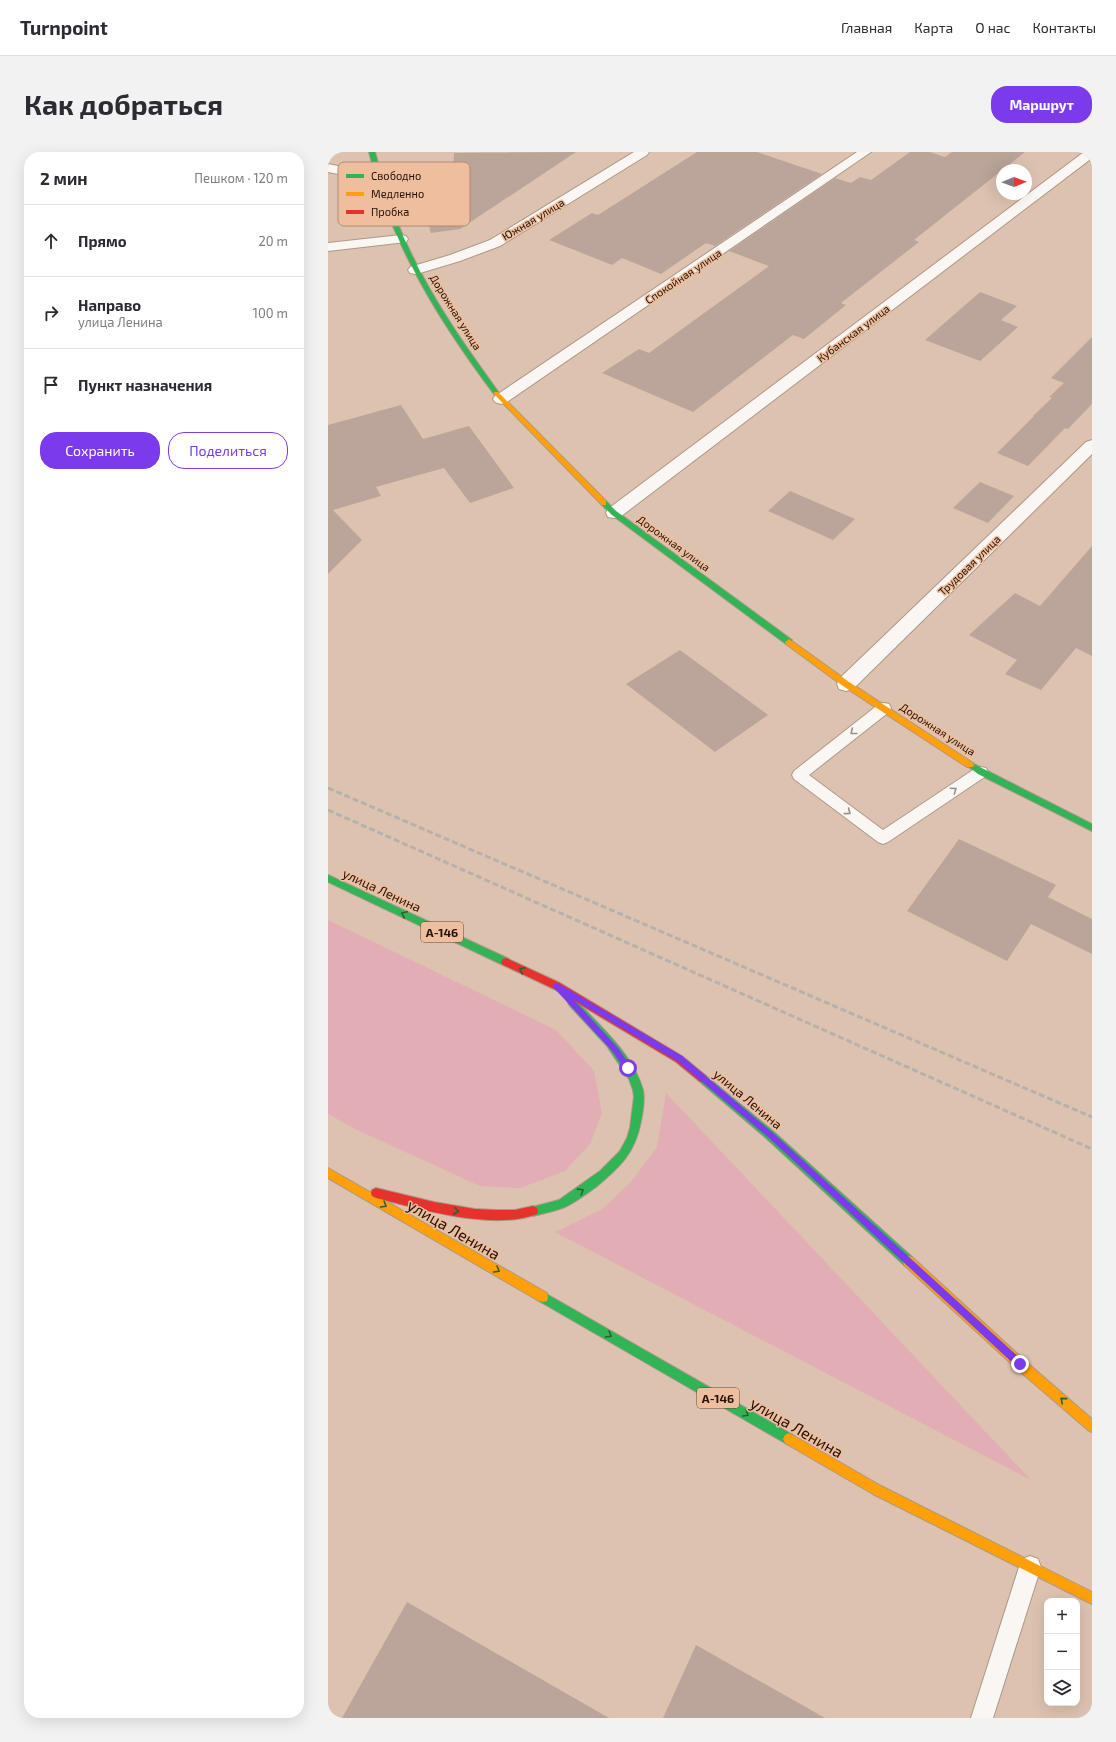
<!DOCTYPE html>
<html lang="ru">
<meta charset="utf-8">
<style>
body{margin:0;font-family:"Exo 2",sans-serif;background:#f2f2f3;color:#2b2b33}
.controls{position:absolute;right:12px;bottom:12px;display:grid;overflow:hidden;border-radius:8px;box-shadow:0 4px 16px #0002}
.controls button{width:36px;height:36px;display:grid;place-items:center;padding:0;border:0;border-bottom:1px solid #e1e1e2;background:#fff;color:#2b2b33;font:20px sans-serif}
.compass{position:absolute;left:668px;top:12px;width:36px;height:36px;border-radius:50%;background:#fff;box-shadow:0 4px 16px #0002;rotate:89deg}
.stop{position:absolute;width:12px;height:12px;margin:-9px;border:3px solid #7c3aed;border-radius:50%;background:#fff}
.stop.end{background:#7c3aed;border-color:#fff;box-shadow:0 1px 4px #0008}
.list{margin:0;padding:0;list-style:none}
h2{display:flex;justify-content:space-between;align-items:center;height:52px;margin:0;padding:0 16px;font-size:17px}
h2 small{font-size:13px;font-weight:400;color:#7c7c81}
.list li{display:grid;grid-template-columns:26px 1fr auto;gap:12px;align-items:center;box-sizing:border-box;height:72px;padding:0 16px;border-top:1px solid #e1e1e2}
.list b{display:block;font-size:15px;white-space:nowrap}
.list p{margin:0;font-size:13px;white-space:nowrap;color:#7c7c81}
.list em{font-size:13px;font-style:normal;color:#7c7c81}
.actions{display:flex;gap:8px;padding:12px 16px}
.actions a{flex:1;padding:9px 0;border:1px solid #7c3aed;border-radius:16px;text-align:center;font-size:14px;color:#7c3aed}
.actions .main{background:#7c3aed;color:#fff}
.icon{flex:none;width:22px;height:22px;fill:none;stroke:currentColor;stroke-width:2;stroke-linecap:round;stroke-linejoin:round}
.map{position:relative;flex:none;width:764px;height:1566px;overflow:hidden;border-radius:16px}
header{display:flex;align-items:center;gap:24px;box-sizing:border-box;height:56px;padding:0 20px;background:#fff;border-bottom:1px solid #e1e1e2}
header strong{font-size:19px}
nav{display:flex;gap:22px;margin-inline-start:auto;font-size:14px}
.intro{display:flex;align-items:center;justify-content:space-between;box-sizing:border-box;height:96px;padding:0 24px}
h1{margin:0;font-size:28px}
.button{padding:10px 18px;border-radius:16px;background:#7c3aed;color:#fff;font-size:14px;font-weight:700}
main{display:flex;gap:24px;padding:0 24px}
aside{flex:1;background:#fff;border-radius:16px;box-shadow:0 4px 16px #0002}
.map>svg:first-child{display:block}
.green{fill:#e2adb4}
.building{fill:#bba59a}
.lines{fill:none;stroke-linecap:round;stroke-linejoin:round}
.lane-casing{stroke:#ad988a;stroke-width:2}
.street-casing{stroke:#ad988a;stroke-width:2}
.fast-casing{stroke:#ad988a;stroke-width:2}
.slow-casing{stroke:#ad988a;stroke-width:2}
.jam-casing{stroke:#ad988a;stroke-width:2}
.path{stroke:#cfc6c1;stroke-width:1.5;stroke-dasharray:0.5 2;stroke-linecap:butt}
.lane{fill:#faf6f3;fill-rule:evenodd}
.street{fill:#faf6f3;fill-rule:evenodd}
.fast{fill:#30b455;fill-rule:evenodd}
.slow{fill:#ff9f0a;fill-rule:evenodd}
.jam{fill:#e5322d;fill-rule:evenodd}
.rail{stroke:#b7b1ad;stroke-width:3;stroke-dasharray:6 3;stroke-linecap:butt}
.oneway{stroke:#998f89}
.oneway2{stroke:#2a632e}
.route{fill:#7c3aed}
.labels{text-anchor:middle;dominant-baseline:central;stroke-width:3;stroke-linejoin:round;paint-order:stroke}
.far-street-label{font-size:11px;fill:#231207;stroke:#efbe9e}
.shield{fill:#efbe9e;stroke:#604634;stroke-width:1}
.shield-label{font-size:12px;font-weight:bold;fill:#231207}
.street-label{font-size:13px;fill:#231207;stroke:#efbe9e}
.near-street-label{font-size:16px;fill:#231207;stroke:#efbe9e}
.key{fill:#efbe9e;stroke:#b28a71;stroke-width:1}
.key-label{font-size:11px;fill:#231207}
</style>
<header>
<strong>Turnpoint</strong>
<nav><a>Главная</a><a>Карта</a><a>О нас</a><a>Контакты</a></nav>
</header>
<div class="intro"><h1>Как добраться</h1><a class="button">Маршрут</a></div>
<main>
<aside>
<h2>2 мин<small>Пешком · 120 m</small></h2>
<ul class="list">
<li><svg class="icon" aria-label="ahead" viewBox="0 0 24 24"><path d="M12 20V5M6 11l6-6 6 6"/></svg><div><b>Прямо</b></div><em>20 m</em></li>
<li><svg class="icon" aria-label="right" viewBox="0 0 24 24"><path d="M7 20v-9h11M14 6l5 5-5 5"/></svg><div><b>Направо</b><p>улица Ленина</p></div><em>100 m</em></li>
<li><svg class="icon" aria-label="arrive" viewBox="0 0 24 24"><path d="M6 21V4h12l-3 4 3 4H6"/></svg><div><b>Пункт назначения</b></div></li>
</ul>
<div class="actions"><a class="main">Сохранить</a><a>Поделиться</a></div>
</aside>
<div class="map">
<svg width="764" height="1566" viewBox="0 0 764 1566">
<rect width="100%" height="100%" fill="#ddc2b0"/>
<!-- green -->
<path class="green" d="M0,768l228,110 38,41 8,42 -12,31 -25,27 -45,17 -40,-2 -125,-57 -27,-15z
M338,941l365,387 -476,-248 46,-22 30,-28 26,-35z"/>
<!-- building -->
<path class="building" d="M248,0l-116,77 -29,4 -17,-56 39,-5 1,-19z
M369,0h60l65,22 -107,72 -9,-3 -45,31 -39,-16 -10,7 -63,-25 43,-27 6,2z
M582,0h20l15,5 7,-5h73l-111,88 5,2 -78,61 5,2 -42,34 -11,-4 -100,77 -91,-39 37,-24 10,4 120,-87 -40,-15 106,-73 16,5 9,-6 11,3z
M652,140l37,14 -16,14 17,7 -38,34 -55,-21z
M764,185v67l-24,25 -3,-1 -37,38 -31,-13 37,-37h-1l19,-18 -3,-1 15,-14 -13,-5z
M73,253l22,34 46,-13 45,62 -44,15 -26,-35 -68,19 5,9 -48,14 29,30 -34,34v-149z
M652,330l34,14 -26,27 -35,-15z
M462,339l65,28 -22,21 -65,-29z
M764,394v110l-16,-8 -35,42 -36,-16 12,-14 -48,-25 46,-42 25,13z
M352,498l88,65 -53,37 -89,-68z
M631,687l97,46 -8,12 44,22v35l-61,-30 -24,37 -100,-50z
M79,1450l202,116h-267z
M368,1493l129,73h-162z"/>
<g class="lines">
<defs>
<path id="lane" d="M556,551l5,1 2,4 -2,4 -80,63 74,55 93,-62 5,-1 5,1 2,4 -2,4 -98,66 -5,2 -5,-2 -84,-63 -2,-4 2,-4 85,-67z
M702,1404l8,3 3,8 -48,151h-22l48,-151 3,-8z"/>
<path id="street" d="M306,0h15l-2,3 -147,91 -40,15 -40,12 -5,1 -5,-1 -2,-3 2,-3 40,-12 40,-15z
M529,0h14l-364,250 -6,2 -6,-2 -2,-3 2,-3z
M756,0h8v6l-472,359 -6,1 -6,-1 -2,-4 2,-4z
M0,12l55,11 1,3 -1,3 -5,1 -50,-10z
M73,83l5,1 2,3 -2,3 -78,9v-8z
M764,288v14l-239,235 -7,2 -7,-2 -2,-5 2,-5 247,-237z"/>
<path id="fast" d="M41,0h6c9,33 19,66 34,97 24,52 57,98 90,144l-1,1h-4c-41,-55 -78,-111 -104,-175 -9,-22 -15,-44 -21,-67z
M274,349h4l10,10 176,129v4h-6l-174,-129 -10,-10z
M642,610l122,62v7l-114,-57 -12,-9z
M0,723l181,84 2,3 -2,3h-6l-175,-83z
M245,847l3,1c24,27 57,54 67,90 2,10 0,21 -2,31 -6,32 -21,46 -45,66 -10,7 -20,15 -31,20 -10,4 -21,6 -32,9l-4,-2 -1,-3 1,-3 30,-8 41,-29 20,-20 7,-13 3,-10 4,-31 -1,-7 -4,-11 -22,-33 -37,-40 -2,-3 2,-3z
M374,922l3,1 69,57 138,125 1,4 -1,4 -4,1 -4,-1 -138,-127 -67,-57 -2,-3 2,-3z
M215,1140l250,143 2,4 -2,4 -4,2 -4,-2 -246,-142 -1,-4 1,-4z"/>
<path id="slow" d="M166,240h4l108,109v4h-4l-108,-111z
M461,487l60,43 124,81 1,2 -1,2h-6l-124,-81 -57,-42 -1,-2z
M0,1016l219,125 1,4 -1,4 -4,1 -4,-1 -211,-123z
M580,1104l4,1 112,103 68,59v13l-4,-2 -72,-62 -112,-103 -1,-4 1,-4z
M461,1281l92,53 211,106v12l-219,-110 -88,-51 -2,-4 2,-4z"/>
<path id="jam" d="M178,806l54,25 122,73 23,19 2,3 -2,3 -3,1 -3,-1 -23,-19 -122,-73 -51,-24 -2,-3 2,-3z
M48,1036l58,14 41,7 21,1h19l18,-4 4,2 1,3 -1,3c-44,17 -117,-5 -161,-16l-4,-2 -1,-3 1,-3z"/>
</defs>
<!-- lane casing -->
<use href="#lane" class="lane-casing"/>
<!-- street casing -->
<use href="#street" class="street-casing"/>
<!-- fast casing -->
<use href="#fast" class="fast-casing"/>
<!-- slow casing -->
<use href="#slow" class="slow-casing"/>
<!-- jam casing -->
<use href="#jam" class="jam-casing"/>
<!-- path -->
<path class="path" d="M27,46l9,21
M0,234l108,-33"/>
<!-- lane -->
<use href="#lane" class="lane"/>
<!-- street -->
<use href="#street" class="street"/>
<!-- fast -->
<use href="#fast" class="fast"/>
<!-- slow -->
<use href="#slow" class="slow"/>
<!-- jam -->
<use href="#jam" class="jam"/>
<!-- rail -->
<path class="rail" d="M0,636l764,329
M0,658l764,339"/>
</g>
<!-- one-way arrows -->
<defs><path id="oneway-chevron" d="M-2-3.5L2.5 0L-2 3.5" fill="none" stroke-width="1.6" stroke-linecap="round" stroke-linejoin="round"/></defs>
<g class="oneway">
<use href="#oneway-chevron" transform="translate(525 580) rotate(142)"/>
<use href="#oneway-chevron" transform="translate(626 638) rotate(-34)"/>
<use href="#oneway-chevron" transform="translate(520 660) rotate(37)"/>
</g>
<g class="oneway2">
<use href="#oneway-chevron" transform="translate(76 762) rotate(-155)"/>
<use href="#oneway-chevron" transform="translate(194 818) rotate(-155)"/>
<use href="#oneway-chevron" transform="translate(253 1039) rotate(-32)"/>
<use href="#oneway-chevron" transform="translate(56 1053) rotate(30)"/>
<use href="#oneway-chevron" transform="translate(128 1059) rotate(8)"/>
<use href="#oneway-chevron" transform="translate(169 1118) rotate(30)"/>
<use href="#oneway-chevron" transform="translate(281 1183) rotate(30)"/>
<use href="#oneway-chevron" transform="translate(735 1248) rotate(-139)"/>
<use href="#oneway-chevron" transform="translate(418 1262) rotate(30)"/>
</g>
<!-- route -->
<path class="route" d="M226,832h5l123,72 91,77 250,228v6h-6l-249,-230 -91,-76 -104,-62 45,49 14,20 -1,3h-5l-13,-19 -59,-64z"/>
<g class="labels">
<!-- far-street labels -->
<g class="far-street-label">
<text transform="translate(205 67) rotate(-31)">Южная улица</text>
<text transform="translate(355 124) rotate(-34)">Спокойная улица</text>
<text transform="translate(128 160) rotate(58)">Дорожная улица</text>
<text transform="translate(525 181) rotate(-37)">Кубанская улица</text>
<text transform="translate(346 391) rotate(36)">Дорожная улица</text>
<text transform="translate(641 413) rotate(-44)">Трудовая улица</text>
<text transform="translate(610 577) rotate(33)">Дорожная улица</text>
</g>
<!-- shield labels -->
<g class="shield">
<rect x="93" y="770" width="42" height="20" rx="3"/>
<rect x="369" y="1236" width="42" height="20" rx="3"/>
</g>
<g class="shield-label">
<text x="114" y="780">А-146</text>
<text x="390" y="1246">А-146</text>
</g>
<!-- street labels -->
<g class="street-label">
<text transform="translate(54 738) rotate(25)">улица Ленина</text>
<text transform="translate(420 947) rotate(40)">улица Ленина</text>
</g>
<!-- near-street labels -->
<g class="near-street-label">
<text transform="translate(126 1077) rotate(30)">улица Ленина</text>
<text transform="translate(469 1275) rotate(30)">улица Ленина</text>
</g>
</g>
<!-- legend -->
<rect x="10" y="10" width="132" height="64" rx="6" class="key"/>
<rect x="18" y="22" width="18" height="4" fill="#30b455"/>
<rect x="18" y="40" width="18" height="4" fill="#ff9f0a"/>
<rect x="18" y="58" width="18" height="4" fill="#e5322d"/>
<g class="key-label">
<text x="43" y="28">Свободно</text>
<text x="43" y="46">Медленно</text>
<text x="43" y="64">Пробка</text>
</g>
</svg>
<div class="controls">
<button>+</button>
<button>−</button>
<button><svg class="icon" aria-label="layers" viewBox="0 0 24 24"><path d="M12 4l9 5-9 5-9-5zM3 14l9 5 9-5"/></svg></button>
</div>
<svg class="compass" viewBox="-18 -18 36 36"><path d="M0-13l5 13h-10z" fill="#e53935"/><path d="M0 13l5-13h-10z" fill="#7c7c81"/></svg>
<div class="stop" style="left:300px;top:916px"></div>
<div class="stop end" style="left:692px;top:1212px"></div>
</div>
</main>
